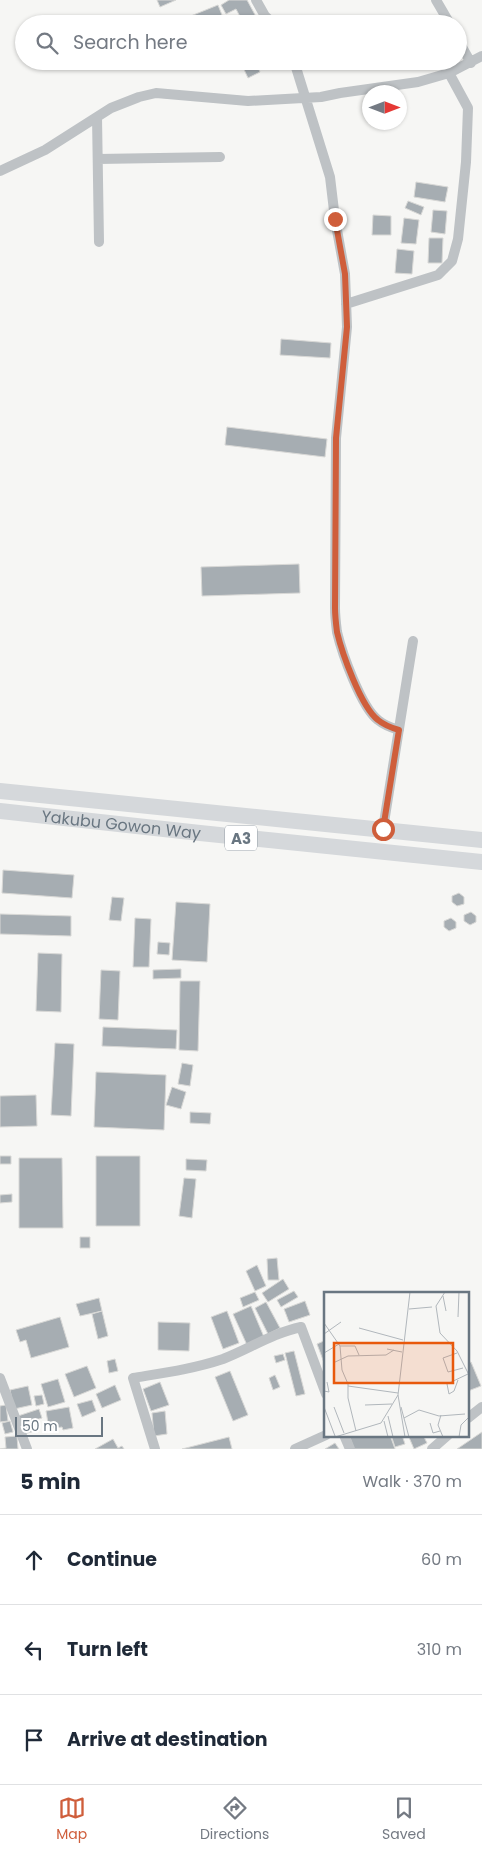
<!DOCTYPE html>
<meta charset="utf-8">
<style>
body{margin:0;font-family:Poppins,sans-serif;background:#f6f6f7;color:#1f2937}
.compass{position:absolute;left:362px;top:85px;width:45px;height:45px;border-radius:50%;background:#fff;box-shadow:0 1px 4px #0004;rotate:90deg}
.scale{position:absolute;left:15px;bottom:12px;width:88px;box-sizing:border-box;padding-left:5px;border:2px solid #697681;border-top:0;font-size:14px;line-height:18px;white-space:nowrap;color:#697681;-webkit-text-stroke:4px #fff;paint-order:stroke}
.stop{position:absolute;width:15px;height:15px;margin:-11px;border:4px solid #cf5e3b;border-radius:50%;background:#fff}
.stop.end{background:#cf5e3b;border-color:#fff;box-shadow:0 1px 5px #0008}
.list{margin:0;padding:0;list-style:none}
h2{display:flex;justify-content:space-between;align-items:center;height:65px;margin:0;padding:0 20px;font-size:21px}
h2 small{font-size:16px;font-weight:400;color:#747a83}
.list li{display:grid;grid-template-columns:32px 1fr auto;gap:15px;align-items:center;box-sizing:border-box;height:90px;padding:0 20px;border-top:1px solid #e0e1e3}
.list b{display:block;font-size:19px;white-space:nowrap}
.list em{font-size:16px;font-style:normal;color:#747a83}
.icon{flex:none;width:28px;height:28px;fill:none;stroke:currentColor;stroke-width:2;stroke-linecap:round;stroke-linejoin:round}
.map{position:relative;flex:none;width:482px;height:1449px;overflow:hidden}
.search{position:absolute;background:#fff;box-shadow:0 1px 4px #0004;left:15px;right:15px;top:15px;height:55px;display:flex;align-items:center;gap:12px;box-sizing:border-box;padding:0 18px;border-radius:28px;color:#747a83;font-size:19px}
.sheet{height:335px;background:#fff}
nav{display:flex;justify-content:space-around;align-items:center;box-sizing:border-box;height:70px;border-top:1px solid #e0e1e3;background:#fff;font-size:14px;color:#747a83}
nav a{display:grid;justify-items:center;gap:2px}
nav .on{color:#cf5e3b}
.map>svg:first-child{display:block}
.building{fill:#a6adb2;stroke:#d8d8d6}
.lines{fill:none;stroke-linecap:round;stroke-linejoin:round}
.minor{stroke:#bec2c5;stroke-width:10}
.trunk{stroke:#d5d8db;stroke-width:16}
.route{stroke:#cf5e3b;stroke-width:6}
.labels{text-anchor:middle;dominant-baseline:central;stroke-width:5;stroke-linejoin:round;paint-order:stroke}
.shield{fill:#fff;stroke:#969fa7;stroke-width:1}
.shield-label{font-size:15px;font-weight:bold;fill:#697681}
.street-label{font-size:16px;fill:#697681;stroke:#fff}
.inset-road{fill:none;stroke:#b1b7bc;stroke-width:1}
.view{fill:#e8590c;fill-opacity:0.15;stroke:#e8590c;stroke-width:2.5}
.inset-edge{fill:none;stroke:#697681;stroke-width:2.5}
</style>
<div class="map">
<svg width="482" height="1449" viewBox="0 0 482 1449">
<rect width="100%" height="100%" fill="#f6f6f4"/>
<!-- building -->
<path class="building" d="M157,0h19l-16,7z
M229,0h18l13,24h-16l-8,-15 -10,5 -5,-9z
M218,5l4,10 -21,9h-30z
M240,61h15l5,11 -12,6z
M416,182l32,5 -3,15 -31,-5z
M408,201l16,6 -3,8 -16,-7z
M433,210l14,1 -2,23 -14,-2z
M373,215l18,1v19h-19z
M404,218l15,2 -3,24 -15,-1z
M429,238h14l-1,25h-14z
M397,249l17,2 -2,23 -17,-1z
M281,339l50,4 -1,15 -50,-3z
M227,427l100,12 -2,18 -100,-12z
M299,564l1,29 -98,3 -1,-29z
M3,870l71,5 -2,23 -70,-5z
M459,893l5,4v7l-7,2 -5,-4v-6z
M112,897l12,1 -3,23 -12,-1z
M176,902l34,2 -3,58 -35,-2z
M471,912l5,4v6l-6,3 -6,-4v-6z
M0,914l71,2v20l-71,-2z
M135,918l16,1 -2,48h-16z
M451,918l5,4v6l-7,3 -5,-4v-6z
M158,942l12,1 -1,12 -12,-1z
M38,953l24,1 -1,58 -25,-1z
M181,969v9l-28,1v-9z
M101,970l19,1 -2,49 -19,-1z
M180,981h20l-2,70 -19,-1z
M103,1027l74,3 -1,19 -74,-3z
M55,1043l19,1 -3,72 -20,-1z
M182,1063l11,2 -3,21 -12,-2z
M96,1072l70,3 -2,55 -70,-3z
M172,1087l14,5 -5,17 -15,-4z
M36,1095l1,31 -37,1v-31z
M190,1112l21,1 -1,11 -20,-1z
M0,1156h11v8h-11z
M96,1156h44v70h-44z
M19,1158h43l1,70h-44z
M186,1159l21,1 -1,11 -20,-1z
M184,1178l12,1 -4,39 -13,-2z
M12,1194v8l-12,1v-8z
M80,1237h10v11h-10z
M277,1258l2,22h-11l-1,-21z
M257,1265l9,21 -11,5 -9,-20z
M283,1279l6,10 -21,13 -6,-9z
M294,1291l4,6 -17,10 -4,-7z
M255,1292l4,8 -16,7 -3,-9z
M99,1298l3,13 -22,5 -4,-12z
M305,1301l5,14 -21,7 -5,-13z
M266,1302l14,26 -12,6 -13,-26z
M251,1306l13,31 -17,8 -14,-31z
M102,1311l6,25 -10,3 -6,-25z
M227,1311l12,32 -16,6 -12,-32z
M60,1317l9,30 -38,11 -5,-18 -6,2 -4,-12z
M158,1322l32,1 -1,28 -31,-1z
M326,1340v28l-9,-24z
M294,1351l11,43 -9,2 -11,-43z
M283,1354l2,6 -9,3 -2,-7z
M115,1359l3,12 -9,2 -2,-12z
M471,1362l10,24 -13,5v-28z
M87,1366l9,22 -22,9 -9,-23z
M230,1371l18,44 -15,6 -18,-44z
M275,1375l5,12 -7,3 -4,-12z
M58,1379l7,23 -17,5 -7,-23z
M160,1382l9,23 -18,6 -8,-22z
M115,1385l6,15 -19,8 -6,-14z
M28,1386l4,19 -18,4 -4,-19z
M42,1395l2,9 -8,2 -2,-10z
M92,1400l4,11 -14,6 -5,-13z
M6,1405l2,16 -8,1v-16z
M69,1407l4,21 -10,2 -1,-3 -13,2 -3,-18z
M39,1409l3,9 -10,3 3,10 -11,3 -6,-18z
M165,1411l2,23 -13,2 -2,-23z
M10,1421l3,11 -8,2 -3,-11z
M482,1432v17h-25z
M349,1435h41l5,14h-41z
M391,1435h11l3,9 -10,3z
M408,1435h15l4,8 -13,6z
M17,1436l1,13h-18l6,-1 -1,-11z
M229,1437l3,12h-50z
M113,1439l5,9 4,-2 2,3h-29z
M335,1443l4,6h-14z"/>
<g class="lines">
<!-- minor -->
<path class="minor" d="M256,0l9,16 9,8
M436,0l14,24
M458,40l13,23
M294,61l36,116 5,42 10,55 2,53 -11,111 -1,170c0,8 1,16 2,24 5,21 24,75 41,88 6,5 14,8 21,10
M97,117l2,125
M98,159l122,-2
M0,171l45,-21 66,-42 28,-11 17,-4 92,8 73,-4 19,-4 78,-11 31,-9 33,-17
M346,304l92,-29 14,-14 6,-22 8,-77 2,-54 -19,-35
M383,829l30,-188
M0,1378l27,71
M468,1418l14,-11
M344,1435l6,14
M155,1449l-22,-71c30,-5 60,-9 90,-19 26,-10 50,-26 78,-32l25,67
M295,1449l31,-14
M432,1449l16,-14"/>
<!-- trunk -->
<g class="trunk">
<path d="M0,791l482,49"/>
<path id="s1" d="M0,811l200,22 282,29"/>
</g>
</g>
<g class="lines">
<!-- route -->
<path class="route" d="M335,219l10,55 2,53 -11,111 -1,170c0,8 1,16 2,24 5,21 24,75 41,88 6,5 14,8 21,10l-16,99"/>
</g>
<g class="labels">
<!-- shield labels -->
<rect class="shield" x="225" y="825.5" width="32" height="25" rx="4"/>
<g class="shield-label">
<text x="241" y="838">A3</text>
</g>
<!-- street labels -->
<g class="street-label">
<text stroke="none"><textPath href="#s1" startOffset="122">Yakubu Gowon Way</textPath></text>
</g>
</g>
<!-- overview -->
<g transform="translate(324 1292)">
<rect width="145" height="145" fill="#f6f6f4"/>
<path class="inset-road" d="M121,0l-9,14 4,27 17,18 12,24M119,4l3,15M85,17l23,-2M134,25l1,-25M0,31l16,23 2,24 6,14v14l8,33M35,36l44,12M0,42l17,-12M16,54h15l4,9M63,57l15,3M0,61l15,-9M133,61l-14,5 5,14 15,-4M9,71l15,-7 38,-1 8,-5M134,88l-4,11 -5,3 -2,-10 21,-10M24,94l50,7M0,99l5,1 -2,-10M41,113l27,-1M0,115l11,29M10,115l10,26M77,115l8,30M117,123l-3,10 5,12M64,124l5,21M80,126l15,-8 20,6 26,-2M60,129l4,16M106,131l3,10 7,-2M11,145l46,-14 17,-28M81,145l-7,-42 12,-103M135,145l2,-12 7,-7"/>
<path class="view" d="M10,51h119v40h-119z"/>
<rect width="145" height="145" class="inset-edge"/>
</g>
</svg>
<svg class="compass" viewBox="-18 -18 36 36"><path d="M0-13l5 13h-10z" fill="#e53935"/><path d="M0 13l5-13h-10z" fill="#747a83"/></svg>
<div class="scale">50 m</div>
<div class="stop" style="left:383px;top:829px"></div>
<div class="stop end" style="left:335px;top:219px"></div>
<div class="search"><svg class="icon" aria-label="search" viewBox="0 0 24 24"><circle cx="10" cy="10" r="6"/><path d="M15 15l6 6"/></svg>Search here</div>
</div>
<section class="sheet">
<h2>5 min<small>Walk · 370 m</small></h2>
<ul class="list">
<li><svg class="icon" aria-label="ahead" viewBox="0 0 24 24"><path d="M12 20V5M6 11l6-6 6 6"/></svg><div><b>Continue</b></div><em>60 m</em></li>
<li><svg class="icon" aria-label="left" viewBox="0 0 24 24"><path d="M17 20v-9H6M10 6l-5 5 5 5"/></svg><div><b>Turn left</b></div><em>310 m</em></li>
<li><svg class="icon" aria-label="arrive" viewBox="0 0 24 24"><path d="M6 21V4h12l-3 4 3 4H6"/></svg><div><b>Arrive at destination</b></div></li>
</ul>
</section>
<nav>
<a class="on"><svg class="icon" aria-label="map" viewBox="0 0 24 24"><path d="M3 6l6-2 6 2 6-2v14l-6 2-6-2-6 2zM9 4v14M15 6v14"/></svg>Map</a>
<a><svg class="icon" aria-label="directions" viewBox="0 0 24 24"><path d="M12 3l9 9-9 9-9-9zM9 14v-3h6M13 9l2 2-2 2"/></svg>Directions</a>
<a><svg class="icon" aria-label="saved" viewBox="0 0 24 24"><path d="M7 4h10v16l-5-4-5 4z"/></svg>Saved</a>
</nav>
